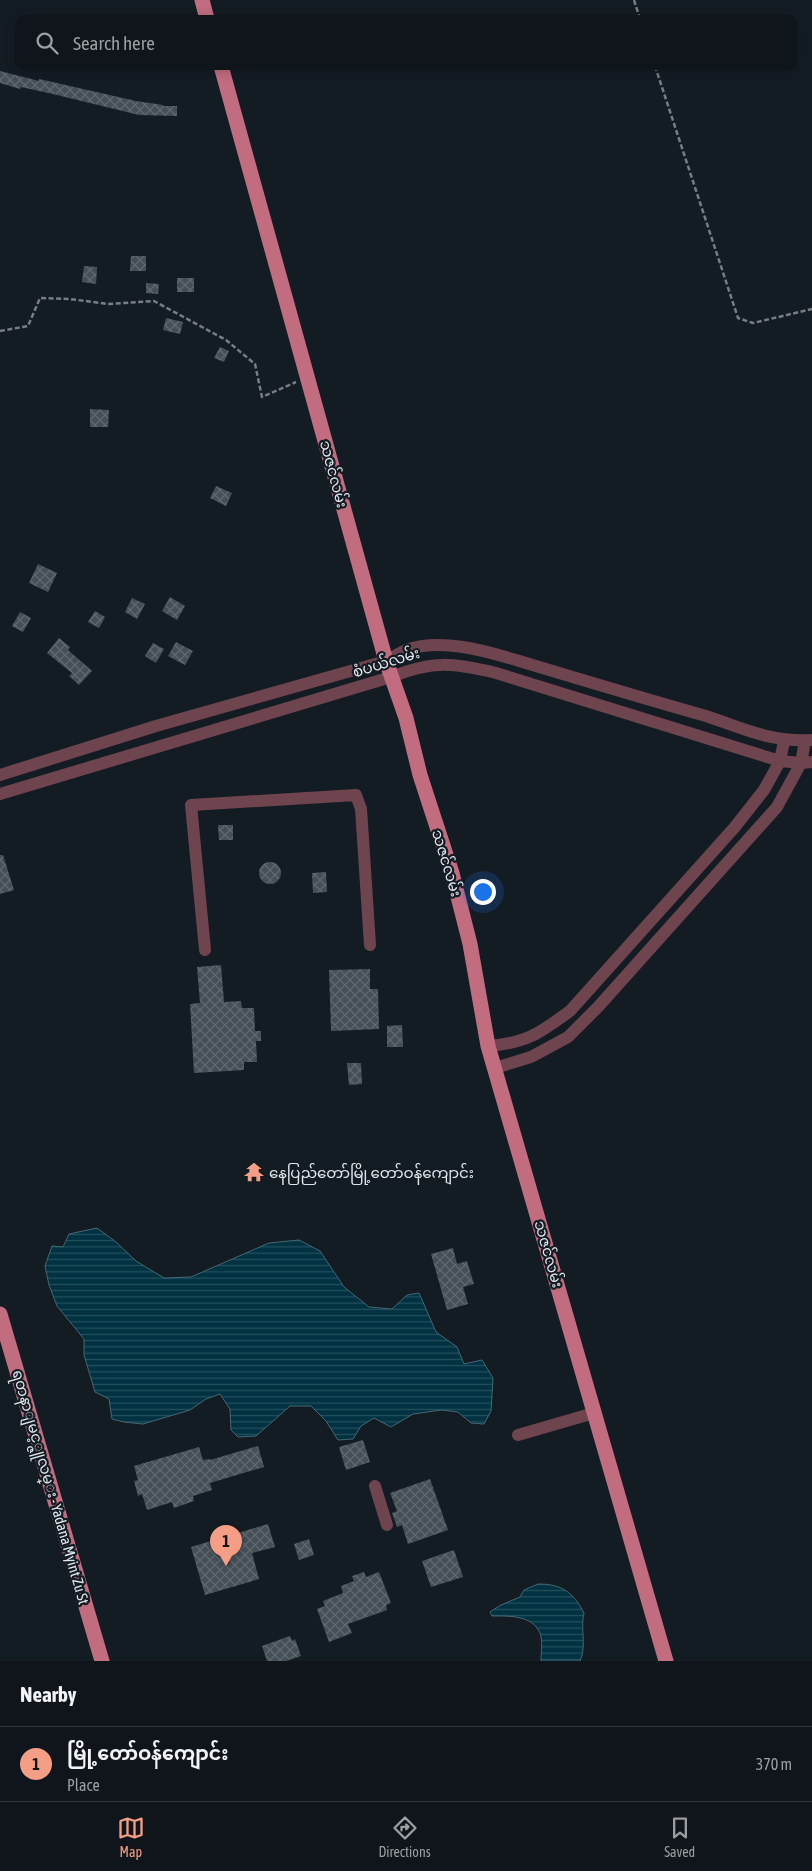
<!DOCTYPE html>
<meta charset="utf-8">
<style>
body{margin:0;font-family:"Asap Condensed","Noto Sans Myanmar",sans-serif;background:#1d2227;color:#f1f3f6}
.you{position:absolute;left:482px;top:891px;width:18px;height:18px;margin:-12px;border:4px solid #fff;border-radius:50%;background:#1a73e8;box-shadow:0 0 0 8px #1a73e833}
.badge{display:grid;place-items:center;width:32px;height:32px;border-radius:50%;background:#f49e86;color:#111;font-size:16px;font-weight:700}
.pin{position:absolute;translate:-50% -41px;filter:drop-shadow(0 1px 2px #0008)}
.pin::after{content:'';position:absolute;top:26px;width:18px;height:15px;background:inherit;clip-path:polygon(0 0,100% 0,50% 100%)}
.list{margin:0;padding:0;list-style:none}
h2{display:flex;justify-content:space-between;align-items:center;height:65px;margin:0;padding:0 20px;font-size:21px}
h2 small{font-size:16px;font-weight:400;color:#9b9fa2}
.list li{display:grid;grid-template-columns:32px 1fr auto;gap:15px;align-items:center;box-sizing:border-box;height:75px;padding:0 20px;border-top:1px solid #2f3439}
.list b{display:block;font-size:19px;white-space:nowrap}
.list p{margin:0;font-size:16px;white-space:nowrap;color:#9b9fa2}
.list em{font-size:16px;font-style:normal;color:#9b9fa2}
.icon{flex:none;width:28px;height:28px;fill:none;stroke:currentColor;stroke-width:2;stroke-linecap:round;stroke-linejoin:round}
.map{position:relative;flex:none;width:812px;height:1661px;overflow:hidden}
.search{position:absolute;background:#0f151a;box-shadow:0 2px 12px #0003;left:15px;right:15px;top:15px;height:55px;display:flex;align-items:center;gap:12px;box-sizing:border-box;padding:0 18px;border-radius:10px;color:#9b9fa2;font-size:19px}
.sheet{height:140px;background:#0f151a}
nav{display:flex;justify-content:space-around;align-items:center;box-sizing:border-box;height:70px;border-top:1px solid #2f3439;background:#0f151a;font-size:14px;color:#9b9fa2}
nav a{display:grid;justify-items:center;gap:2px}
nav .on{color:#f49e86}
.map>svg:first-child{display:block}
.water{fill:url(#water-rules);stroke:#446874}
.building{fill:url(#building-cross-hatch)}
.lines{fill:none;stroke-linecap:round;stroke-linejoin:round}
.path{stroke:#767d83;stroke-width:2.5;stroke-dasharray:5 2.5;stroke-linecap:butt}
.minor{stroke:#6e444e;stroke-width:12}
.major{stroke:#c26c80;stroke-width:15}
.labels{text-anchor:middle;dominant-baseline:central;stroke-width:4.5;stroke-linejoin:round;paint-order:stroke}
.street-label{font-size:15px;fill:#e1e6eb;stroke:#141c23}
.poi-label{font-size:15px;fill:#e1e6eb;stroke:#141c23;text-anchor:start}
</style>
<div class="map">
<svg width="812" height="1661" viewBox="0 0 812 1661">
<defs>
<pattern id="water-rules" width="6" height="5" patternUnits="userSpaceOnUse" patternTransform="scale(1.25)"><rect width="6" height="5" fill="#003241"/><path d="M0 2.5h6" fill="none" stroke="#25505d"/></pattern>
<pattern id="building-cross-hatch" width="8" height="8" patternUnits="userSpaceOnUse" patternTransform="scale(1.25)"><rect width="8" height="8" fill="#454f57"/><path d="M0 0l8 8M0 8l8-8" fill="none" stroke="#60686f"/></pattern>
</defs>
<rect width="100%" height="100%" fill="#141c23"/>
<!-- water -->
<path class="water" d="M97,1228l19,14 20,19 28,17 27,-1 78,-34 30,-3 21,11 24,36 25,20 23,2 15,-14 12,-2 17,39 21,15 7,17 18,-4 11,18 -2,33 -7,13 -13,-1 -13,-11 -17,-2 -28,4 -22,13 -17,-9 -13,8 -8,13 -15,1 -12,-19 -15,-15h-21l-34,30 -18,1 -7,-7 -1,-21 -10,-15 -14,5 -16,11 -47,14 -19,-2 -12,-3 -3,-20 -14,-7 -11,-37v-16l-27,-33 -8,-21 -4,-19 7,-20 11,1 6,-13z
M538,1584c24,0 35,8 46,29 -4,16 3,32 -4,48h-39c0,-8 2,-21 -1,-28 -8,-18 -30,-17 -48,-17l-2,-4 11,-7 19,-8 4,-7z"/>
<!-- building -->
<path class="building" d="M0,71l39,10v-2l97,22 27,4v1h14v10l-38,-1 -86,-21 -32,-7 -1,2 -20,-6z
M131,256h15v15h-16z
M84,266l13,1 -1,17 -14,-2z
M177,278h17v14h-17z
M146,283l13,1 -1,10 -12,-1z
M166,318l17,4 -3,12 -17,-4z
M220,347l9,4 -5,11 -10,-4z
M90,409l19,1 -1,17h-18z
M216,486l16,7 -6,13 -16,-8z
M38,564l19,9 -9,19 -19,-9z
M170,597l15,9 -8,14 -15,-9z
M132,598l13,6 -8,15 -12,-7z
M95,611l10,6 -6,11 -11,-6z
M20,612l11,6 -8,14 -11,-6z
M59,638l11,9 -2,3 24,21 -13,14 -10,-9 3,-3 -25,-20z
M176,642l17,9 -8,14 -17,-9z
M153,643l11,6 -8,14 -11,-7z
M218,825h15v15h-14z
M0,855h3l11,35 -14,4z
M259 873a11 11 0 1 1 22 0a11 11 0 1 1-22 0Z
M326,872l1,20 -14,1 -1,-20z
M221,965l3,37 17,-1 1,7h12l1,23h6v10h-5l1,21h-13v8l-50,3 -4,-69 10,-1 -3,-36z
M370,969v20h8l1,40 -48,2 -2,-61z
M402,1025l1,22h-16v-21z
M347,1063h14l1,21 -13,1z
M453,1248l4,16 10,-3 7,23 -11,3 5,17 -21,6 -16,-56z
M363,1440l7,22 -24,8 -7,-23z
M258,1446l6,21 -54,16 2,7 -19,6 1,5 -20,7 -2,-6 -25,8 -5,-16 -4,2 -4,-15 4,-1 -4,-14 65,-19 4,13 6,-1 1,1z
M430,1479l18,51 -40,14 -6,-19 -5,2 -5,-14 5,-2 -7,-18z
M268,1524l7,23 -23,6 7,26 -54,16 -14,-48z
M309,1539l5,16 -15,5 -5,-16z
M454,1550l9,27 -32,10 -9,-26z
M364,1572l2,5 13,-5 12,31 -5,2 1,5 -39,14 4,9 -23,9 -12,-33 8,-3 -2,-5 20,-8 -2,-7 13,-5 -2,-5z
M290,1636l2,5 3,-2 6,17 -15,5h-19l-5,-15z"/>
<g class="lines">
<!-- path -->
<path class="path" d="M634,0l6,19
M655,66l83,252 15,5 59,-14
M0,331l28,-5 12,-28 30,1 38,5 46,-3 72,39 29,24 7,33 34,-15"/>
<!-- minor -->
<path class="minor" d="M0,775l156,-49 230,-65c6,-3 13,-8 20,-11 34,-12 77,0 110,10 63,19 126,38 190,56 37,12 66,27 106,24
M0,794l391,-117c43,-17 62,-14 105,-4l284,88 21,2 11,-1
M205,950l-14,-145 165,-10 5,14 9,136
M488,1046c39,-3 52,-13 82,-35l164,-183 30,-38 16,-29 4,-20
M495,1068l36,-11 37,-20 30,-30 179,-200 24,-44 4,-22
M518,1435l76,-22
M375,1486l12,39"/>
<!-- major -->
<path class="major" d="M202,0l5,19
M221,66l165,595 20,57 14,57 32,98 18,71 18,102 178,615
M0,1314l102,347"/>
</g>
<!-- icons -->
<defs>
<symbol id="temple-bare" viewBox="-9 -9 18 18"><path d="M0-6L5-2H3V0L6.5 2.5H4V6H1.5V3h-3V6H-4V2.5H-6.5L-3 0V-2H-5Z" fill="#f49e86" stroke="#141c23" stroke-width="2.5" paint-order="stroke"/></symbol>
</defs>
<g fill-rule="evenodd">
<use href="#temple-bare" x="240" y="1158" width="28" height="28"/>
</g>
<g class="labels">
<!-- street labels -->
<g class="street-label">
<text transform="translate(334 474) rotate(75)">သဇင်လမ်း</text>
<text transform="translate(386 662) rotate(-17)">စံပယ်လမ်း</text>
<text transform="translate(447 863) rotate(73)">သဇင်လမ်း</text>
<text transform="translate(549 1254) rotate(74)">သဇင်လမ်း</text>
<text transform="translate(51 1487) rotate(74)">ရတနာျမင့္ဇူလမ္း - Yadana Myint Zu St</text>
</g>
<!-- poi labels -->
<g class="poi-label">
<text x="269" y="1172">နေပြည်တော်မြို့တော်ဝန်ကျောင်း</text>
</g>
</g>
</svg>
<div class="you"></div>
<div class="pin badge" style="left:226px;top:1566px">1</div>
<div class="search"><svg class="icon" aria-label="search" viewBox="0 0 24 24"><circle cx="10" cy="10" r="6"/><path d="M15 15l6 6"/></svg>Search here</div>
</div>
<section class="sheet">
<h2>Nearby<small></small></h2>
<ul class="list">
<li><span class="badge">1</span><div><b>မြို့တော်ဝန်ကျောင်း</b><p>Place</p></div><em>370 m</em></li>
</ul>
</section>
<nav>
<a class="on"><svg class="icon" aria-label="map" viewBox="0 0 24 24"><path d="M3 6l6-2 6 2 6-2v14l-6 2-6-2-6 2zM9 4v14M15 6v14"/></svg>Map</a>
<a><svg class="icon" aria-label="directions" viewBox="0 0 24 24"><path d="M12 3l9 9-9 9-9-9zM9 14v-3h6M13 9l2 2-2 2"/></svg>Directions</a>
<a><svg class="icon" aria-label="saved" viewBox="0 0 24 24"><path d="M7 4h10v16l-5-4-5 4z"/></svg>Saved</a>
</nav>
